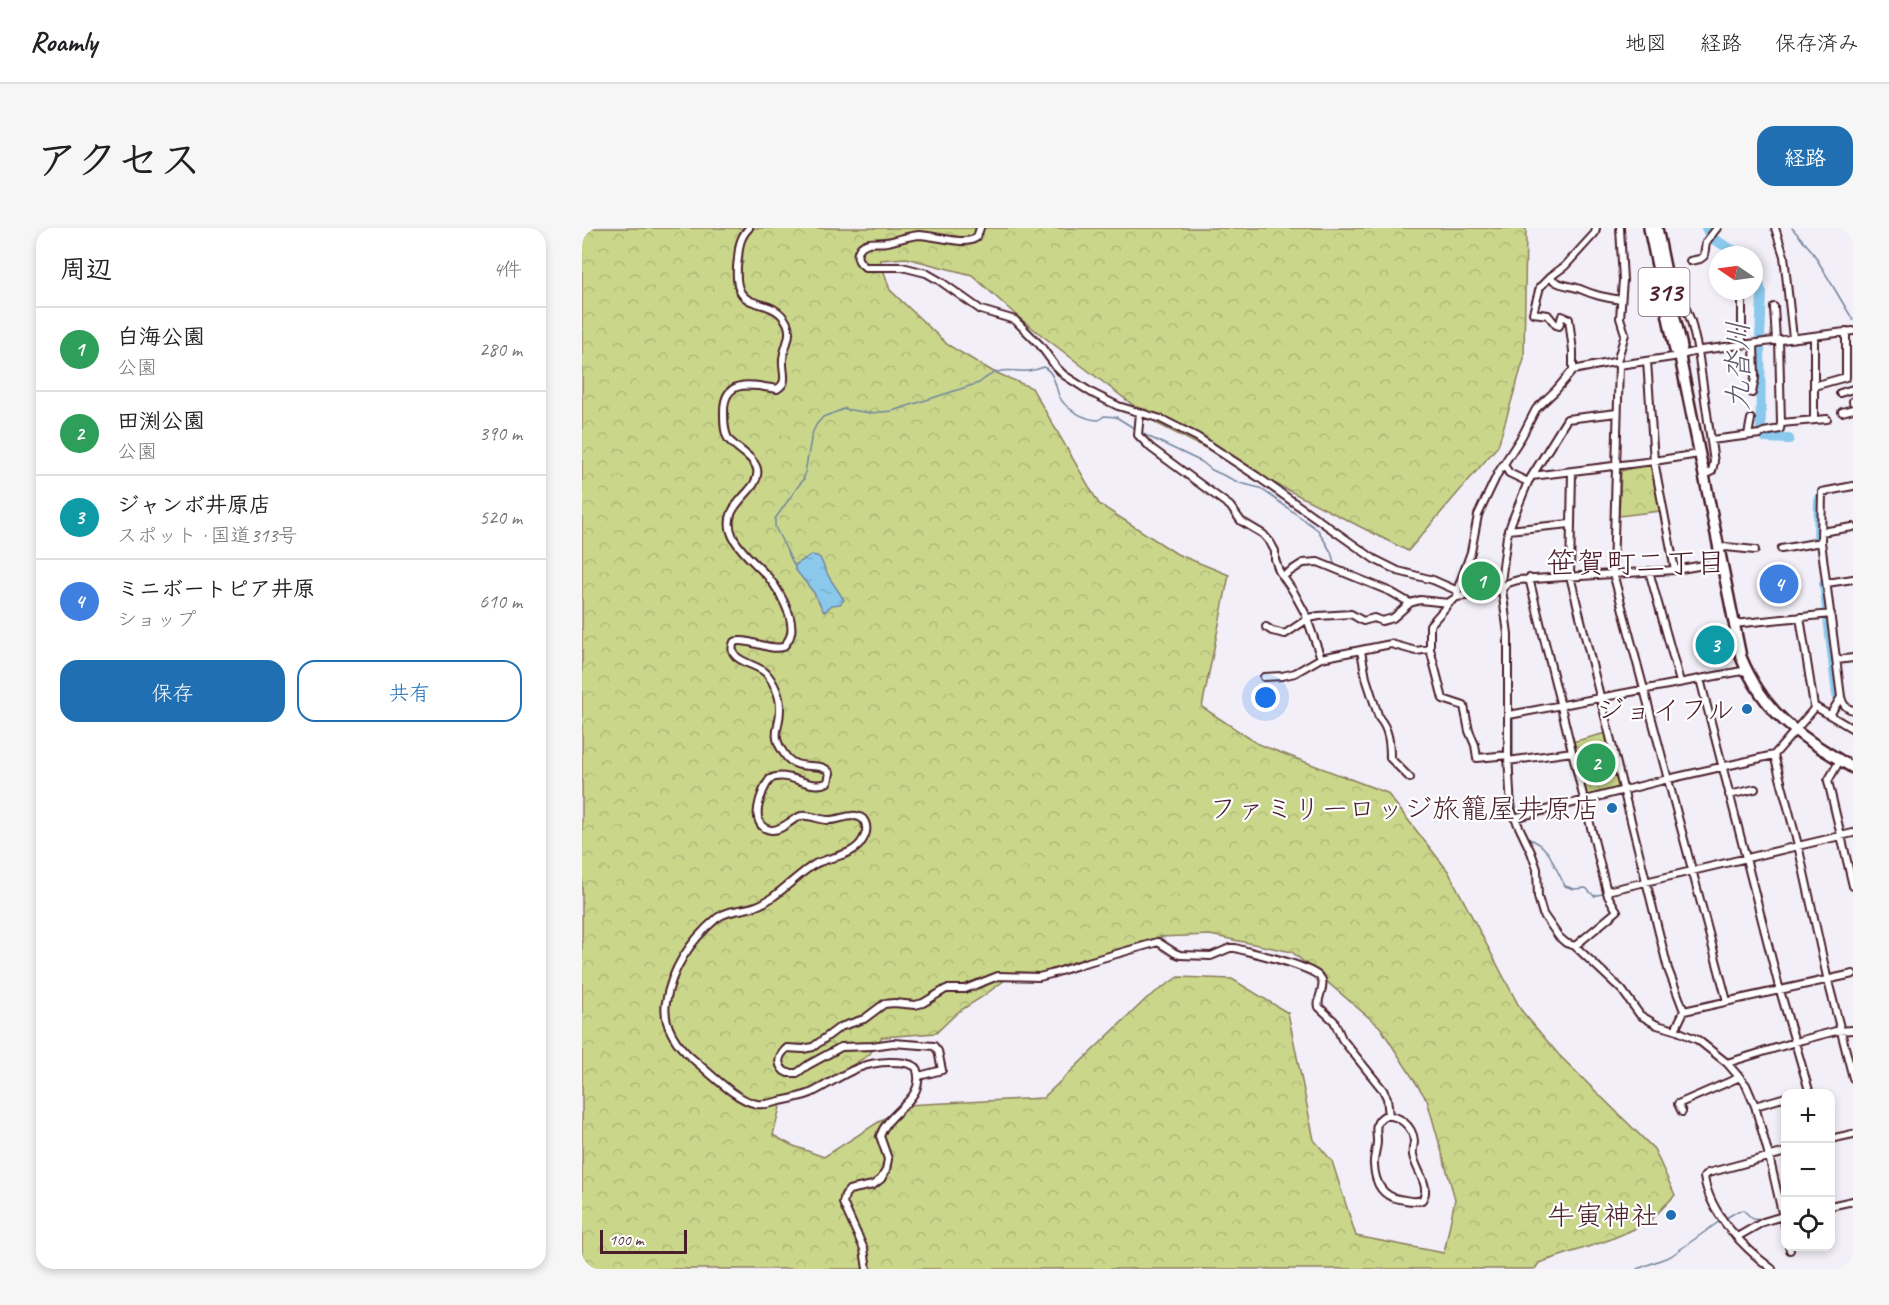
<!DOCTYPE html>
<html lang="ja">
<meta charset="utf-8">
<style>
body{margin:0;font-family:Caveat,"Klee One",sans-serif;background:#f6f6f6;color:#202124}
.controls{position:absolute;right:18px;bottom:18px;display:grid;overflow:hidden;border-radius:12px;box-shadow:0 3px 9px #0003}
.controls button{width:54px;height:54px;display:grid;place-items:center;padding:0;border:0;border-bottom:2px solid #e0e0e0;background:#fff;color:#202124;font:30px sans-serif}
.compass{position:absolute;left:1127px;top:18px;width:54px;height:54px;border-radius:50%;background:#fff;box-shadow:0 3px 9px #0003;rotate:283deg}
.scale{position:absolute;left:18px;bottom:15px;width:87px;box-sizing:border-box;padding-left:6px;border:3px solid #4a1f2b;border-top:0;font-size:16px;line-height:21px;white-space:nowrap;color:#4a1f2b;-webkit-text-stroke:4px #fff;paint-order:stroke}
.you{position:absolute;left:684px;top:470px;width:21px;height:21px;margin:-15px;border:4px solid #fff;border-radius:50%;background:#1a73e8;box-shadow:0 0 0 9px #1a73e833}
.badge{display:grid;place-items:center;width:39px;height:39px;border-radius:50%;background:#1f6fb2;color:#fff;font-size:20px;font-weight:700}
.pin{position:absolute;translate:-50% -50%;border:3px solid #fff;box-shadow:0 2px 6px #0006}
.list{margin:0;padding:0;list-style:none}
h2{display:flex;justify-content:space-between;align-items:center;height:78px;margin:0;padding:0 24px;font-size:26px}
h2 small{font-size:20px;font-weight:400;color:#757577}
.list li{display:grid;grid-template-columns:39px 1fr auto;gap:18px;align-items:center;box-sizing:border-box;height:84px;padding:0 24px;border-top:2px solid #e0e0e0}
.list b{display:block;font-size:22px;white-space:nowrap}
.list p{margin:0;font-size:20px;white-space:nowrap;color:#757577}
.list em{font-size:20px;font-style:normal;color:#757577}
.actions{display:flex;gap:12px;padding:18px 24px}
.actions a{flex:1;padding:14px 0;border:2px solid #1f6fb2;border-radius:18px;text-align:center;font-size:21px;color:#1f6fb2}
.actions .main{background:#1f6fb2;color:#fff}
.icon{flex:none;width:33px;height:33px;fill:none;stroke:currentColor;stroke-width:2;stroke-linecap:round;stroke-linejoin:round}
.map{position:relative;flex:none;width:1271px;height:1041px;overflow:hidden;border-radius:18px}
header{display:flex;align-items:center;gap:36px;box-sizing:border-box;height:84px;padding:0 30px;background:#fff;border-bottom:2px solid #e0e0e0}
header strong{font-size:28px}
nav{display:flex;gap:33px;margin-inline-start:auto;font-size:21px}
.intro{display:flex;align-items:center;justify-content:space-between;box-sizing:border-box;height:144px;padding:0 36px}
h1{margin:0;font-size:42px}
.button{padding:15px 27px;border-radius:18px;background:#1f6fb2;color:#fff;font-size:21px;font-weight:700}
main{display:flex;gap:36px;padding:0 36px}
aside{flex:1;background:#fff;border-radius:18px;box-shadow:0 3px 9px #0003}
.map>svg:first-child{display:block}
.forest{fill:url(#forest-crowns);stroke:#8a7b5b;stroke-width:1.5;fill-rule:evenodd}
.water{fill:url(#water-ripples);stroke:#71859f;stroke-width:1.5}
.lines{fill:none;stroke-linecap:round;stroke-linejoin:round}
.stream{stroke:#71859f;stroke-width:1.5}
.river{stroke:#8bc9ec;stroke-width:10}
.minor-casing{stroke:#4a1f2b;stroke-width:10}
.trunk-casing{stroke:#4a1f2b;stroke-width:14}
.minor{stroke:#fff;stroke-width:6}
.trunk{stroke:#fff;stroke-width:9}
.poi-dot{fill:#1f6fb2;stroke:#fff;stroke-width:2}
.labels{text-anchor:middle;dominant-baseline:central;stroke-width:4.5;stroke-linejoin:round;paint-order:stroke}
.shield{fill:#fff;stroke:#80626b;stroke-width:1.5}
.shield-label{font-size:27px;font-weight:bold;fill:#4a1f2b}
.poi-label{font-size:28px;fill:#4a1f2b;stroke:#fff;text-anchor:end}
.water-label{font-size:30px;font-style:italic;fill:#615a6f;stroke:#fff}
.neighbourhood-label{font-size:30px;fill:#4a1f2b;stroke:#fff}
</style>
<header>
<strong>Roamly</strong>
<nav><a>地図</a><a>経路</a><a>保存済み</a></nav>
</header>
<div class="intro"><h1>アクセス</h1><a class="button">経路</a></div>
<main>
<aside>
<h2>周辺<small>4件</small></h2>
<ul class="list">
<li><span class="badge" style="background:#2e9e5b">1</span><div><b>白海公園</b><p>公園</p></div><em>280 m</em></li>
<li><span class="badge" style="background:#2e9e5b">2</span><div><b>田渕公園</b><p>公園</p></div><em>390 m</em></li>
<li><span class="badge" style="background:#0f9aa8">3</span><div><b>ジャンボ井原店</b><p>スポット · 国道313号</p></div><em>520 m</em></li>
<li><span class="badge" style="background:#3f7fe0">4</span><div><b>ミニボートピア井原</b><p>ショップ</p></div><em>610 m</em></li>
</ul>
<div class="actions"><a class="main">保存</a><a>共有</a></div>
</aside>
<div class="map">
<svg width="1271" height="1041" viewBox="0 0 1271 1041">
<defs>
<pattern id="forest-crowns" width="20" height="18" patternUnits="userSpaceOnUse" patternTransform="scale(1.5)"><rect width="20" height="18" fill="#cad78b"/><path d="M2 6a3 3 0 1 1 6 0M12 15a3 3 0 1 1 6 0" fill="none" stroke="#afb878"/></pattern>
<pattern id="water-ripples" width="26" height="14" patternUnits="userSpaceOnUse" patternTransform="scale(1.5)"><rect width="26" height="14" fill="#8bc9ec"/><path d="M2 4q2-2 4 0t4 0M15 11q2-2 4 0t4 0" fill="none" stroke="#79accb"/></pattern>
</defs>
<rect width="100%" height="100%" fill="#f3eff8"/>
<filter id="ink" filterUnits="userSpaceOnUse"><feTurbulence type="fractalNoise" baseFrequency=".0167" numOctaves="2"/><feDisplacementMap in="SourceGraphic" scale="12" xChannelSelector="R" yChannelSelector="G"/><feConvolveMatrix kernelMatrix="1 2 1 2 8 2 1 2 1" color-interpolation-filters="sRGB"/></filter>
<g filter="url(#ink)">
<!-- forest -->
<path class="forest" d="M0,0h944l-2,131 -26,87 -90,105 -250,-127 -140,-107 -46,-42 -66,-17 -26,2 10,30 58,55 44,26 40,17 67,116 78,50 52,21 -27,132 56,37 129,49 61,78 73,139 38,45 95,94 21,46 -27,28 -39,17 -70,23 -4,6h-953zM628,707l82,17 88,75 47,73 28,99 -11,54 -88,-17 -24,-75 -18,-21 -26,-127 -56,-34 -54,-2 -31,21 -104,100 -138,7 -81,52 -33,-12 -18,-10 8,-32 38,-17 50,-31 13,-18 54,-4 22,-21 24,-15 34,-25 24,1 119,-36z
M1065,236l4,3 9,44 -41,5 2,-45z
M885,344l32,4c0,3 1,7 -1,10 -4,7 -31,7 -38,5z
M1024,505l13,51 -1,4 -30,7 -3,-1 -13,-52z"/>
<!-- water -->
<path class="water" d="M229,327l6,1 3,2 9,19 15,23 -4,4 -8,1 -8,7 -10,-19 -19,-24v-4z"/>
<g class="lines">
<!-- stream -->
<path class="stream" d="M1210,0l20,23 41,69
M559,205l61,29 10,8 28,13 20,5 58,42 13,22 4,14
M213,339l-20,-40v-8l29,-41 8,-44 4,-9 7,-8 21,-8 26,4 22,-2 87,-28c28,-24 36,-4 65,-16 11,7 11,18 15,29 6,13 26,24 40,24l5,-4 12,1 21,13
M822,368l4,2h9
M926,371l3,33 1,80
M931,492v38
M931,536v25l4,23
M938,594l9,16 12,7 8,9 16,32 9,3 12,-1 8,8 11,-3
M1144,990l12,-7 5,-1 10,9 7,1
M1055,1041l34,-13 49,-35"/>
<!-- river -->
<path class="river" d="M1124,0l5,10 31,17
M1172,43l8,22 -2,47 1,90 5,8 23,1
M1236,313l1,-43
M1242,356l13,111"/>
<defs>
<path id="minor" d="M167,0c-9,9 -10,18 -11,30 -9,63 32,32 49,65 7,14 -6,27 -4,41 0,10 5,19 -6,25 -25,-4 -54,-12 -53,24 0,9 0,20 5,27 8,9 25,17 28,29 5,24 -40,34 -24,68 8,16 25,28 36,41 9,11 15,23 20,36 4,13 4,23 -6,33 -16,4 -36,-10 -49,-5 -9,19 22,21 32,31 8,9 14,23 14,34 1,21 -11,26 5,48 13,19 34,4 45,18l-2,9c-18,10 -40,-13 -58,-3 -9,11 -23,48 1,51 11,1 20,-11 30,-14 8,-2 18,4 27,4 12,1 24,-9 35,-1 6,8 3,17 -3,25 -10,12 -31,13 -45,20 -19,11 -40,36 -59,42 -13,5 -27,3 -39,12 -26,22 -45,50 -51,84 -4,23 11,44 28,58 16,13 43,41 63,44 8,1 16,-1 23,-3 10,-2 21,-4 31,-8 28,-14 45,-31 79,-31 10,0 17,0 26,5 12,33 -27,42 -36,69l8,23 -2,11 -5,9 -8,6 -24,5 -4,5 -2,8 21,46 3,20
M398,0l-3,9c-11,10 -43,-2 -58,-2 -11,1 -21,5 -32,7 -10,2 -24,-3 -29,10 -2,7 2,11 7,15h37l24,6 14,8 41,29 34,10 25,25 16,22 8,8 28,18 26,13 43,13 36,18 61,40 116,82 24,12 35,9 25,11
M1193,0l9,28 9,82
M1108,33l10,-2 4,-3 2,-14 11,-14
M968,49c7,9 20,8 30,12 16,7 24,8 41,11
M1086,55l9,3 14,35 7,30 16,111 -2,9 -8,4
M1158,66l2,8v43
M1192,79l2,34
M1232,108v84
M1197,112l2,83
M1065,133l7,100 21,109
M1035,134l8,-28 -5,-16 3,-38 -3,-52
M1037,137l-6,208 114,428
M991,142v-19l-4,-32 -7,-3 -3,10 -3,-1 -8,-10 -15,-2 7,-26 10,-10 15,-11 30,-33 1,-5
M1232,158l32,-9v-46
M1170,165l3,-15 -1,-34
M1258,165l13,-4
M1271,173v1
M1260,184l11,-3
M558,185l-2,22 13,13 79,58 11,15 22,13 7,8 5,9v8l4,12 14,20 12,22 16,45
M1035,185l-50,6 -39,63 -16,39 -5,15 -6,46 7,52v121l3,55 20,42 6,17 1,28 5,17 16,23 7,6 9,3 47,44 18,25 17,10 18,5 23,10 29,23 19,22 9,21 14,50 17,74
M1166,207l3,-16
M1129,212l49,-6 4,-2 16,-3 1,-6 46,-4
M922,237l5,8 19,9
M990,244l-2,104 98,393 16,42 -9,19
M950,248l122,-15 45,-7
M926,302l62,-6
M1239,304l32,-5
M1136,321l8,-2 29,3
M1199,321l40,-7
M1067,343l31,111
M701,348l20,-13 15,-1 73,30 19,11 10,-3 28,3
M947,350l79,318 9,15 -42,35
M1245,355l26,-4
M875,369l1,-9 13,-36 7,-37 20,-42 24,-37 14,-27 20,-19 17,-20 41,-8 5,3 54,-8 28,-7 152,-19
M1218,389l14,89 39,23
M1152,396l97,-10
M684,399l6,4 13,3 24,-16 10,-2 32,-2 12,7 11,-3 8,3 11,-3 17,-15
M779,423l5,27 13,40c10,11 11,26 11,40l20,20
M1255,432l16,-2
M682,449l18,-1 13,-3 26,-15 70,-14 25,7 14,-2
M1118,451l79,308 31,107
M1259,469c2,7 4,11 12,13
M927,487l233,-44 6,1
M1248,487l11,-18 -20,-155 1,-50 31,-6
M926,527l-31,3 -2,-13 -6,-14 -5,-25 -21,-7 -13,-50v-24l15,-17 3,-5 9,-6 37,-5 8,-3 6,-6 10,-3 157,-10 46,-8
M1192,527l24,90 29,132 26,101
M1258,532l-12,21 25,105
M926,533l64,-9
M1147,567l26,-6
M932,590l154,-39 106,-24 39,-45 1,-4
M1025,663l246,-58
M1102,783l169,-37
M1145,835l75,-23 34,-9 17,-1
M337,848l23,-6 -4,-19 -4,-5 -41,-3 -21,3 -31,1 -33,18 -11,8h-9l-4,-2c-8,-8 -5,-16 3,-23l16,1 10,-2 27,-20 24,-8 20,-15 10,-1 21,2 8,-2 23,-14h19l33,-13 41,1 12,-3 37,-12 70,-20 17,11 5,2 31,1 19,-8h5c17,5 81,18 87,32 3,9 -6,18 -3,27l15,14 8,18 41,51 4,8 2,18
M1173,878l31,-9
M1100,884l-4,-8 62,-27
M802,888c14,-2 29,10 30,25 0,4 -2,9 -1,14 2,14 19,32 9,45 -8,3 -15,0 -23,-1 -18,-3 -24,-17 -25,-34 -1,-8 3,-16 3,-24 0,-10 -4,-18 7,-25z
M1248,911l23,-5
M1248,978l23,-5
M1155,1009l26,-15 23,-7
M1207,1018l1,4
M1190,1041c-29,-22 -62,-55 -68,-92l4,-4 78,-21"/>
<path id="trunk" d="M1067,0l26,122 5,5 1,7 60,295c25,60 59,79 112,111
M1075,0l14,69
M1092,86l8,33 -2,8"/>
</defs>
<!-- minor casing -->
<use href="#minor" class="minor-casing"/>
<!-- trunk casing -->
<use href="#trunk" class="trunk-casing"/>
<!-- minor -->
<use href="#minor" class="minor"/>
<!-- trunk -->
<use href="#trunk" class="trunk"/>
</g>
</g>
<!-- markers -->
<g class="poi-dot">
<circle cx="1165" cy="481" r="6"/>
<circle cx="1030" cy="580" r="6"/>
<circle cx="1089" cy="987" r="6"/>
</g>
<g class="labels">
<!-- shield labels -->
<rect class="shield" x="1056.5" y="40" width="51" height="48" rx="4.5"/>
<g class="shield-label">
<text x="1082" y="64">313</text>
</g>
<!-- poi labels -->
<g class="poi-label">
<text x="1153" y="481">ジョイフル</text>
<text x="1018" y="580">ファミリーロッジ旅籠屋井原店</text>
<text x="1077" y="987">牛寅神社</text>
</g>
<!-- water labels -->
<g class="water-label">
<text transform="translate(1156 138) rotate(-90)">九沓川</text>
</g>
<!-- neighbourhood labels -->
<g class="neighbourhood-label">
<text x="1054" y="335">笹賀町二丁目</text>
</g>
</g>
</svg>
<div class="controls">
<button>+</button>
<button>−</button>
<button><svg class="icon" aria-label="locate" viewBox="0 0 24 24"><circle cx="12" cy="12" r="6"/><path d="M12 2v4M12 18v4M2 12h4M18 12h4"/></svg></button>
</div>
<svg class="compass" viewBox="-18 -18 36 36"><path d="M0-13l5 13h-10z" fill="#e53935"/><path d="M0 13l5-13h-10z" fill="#757577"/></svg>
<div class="scale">100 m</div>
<div class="you"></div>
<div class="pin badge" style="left:899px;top:353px;background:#2e9e5b">1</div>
<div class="pin badge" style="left:1014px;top:535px;background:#2e9e5b">2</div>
<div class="pin badge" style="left:1133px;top:417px;background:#0f9aa8">3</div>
<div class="pin badge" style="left:1197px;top:356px;background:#3f7fe0">4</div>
</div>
</main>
